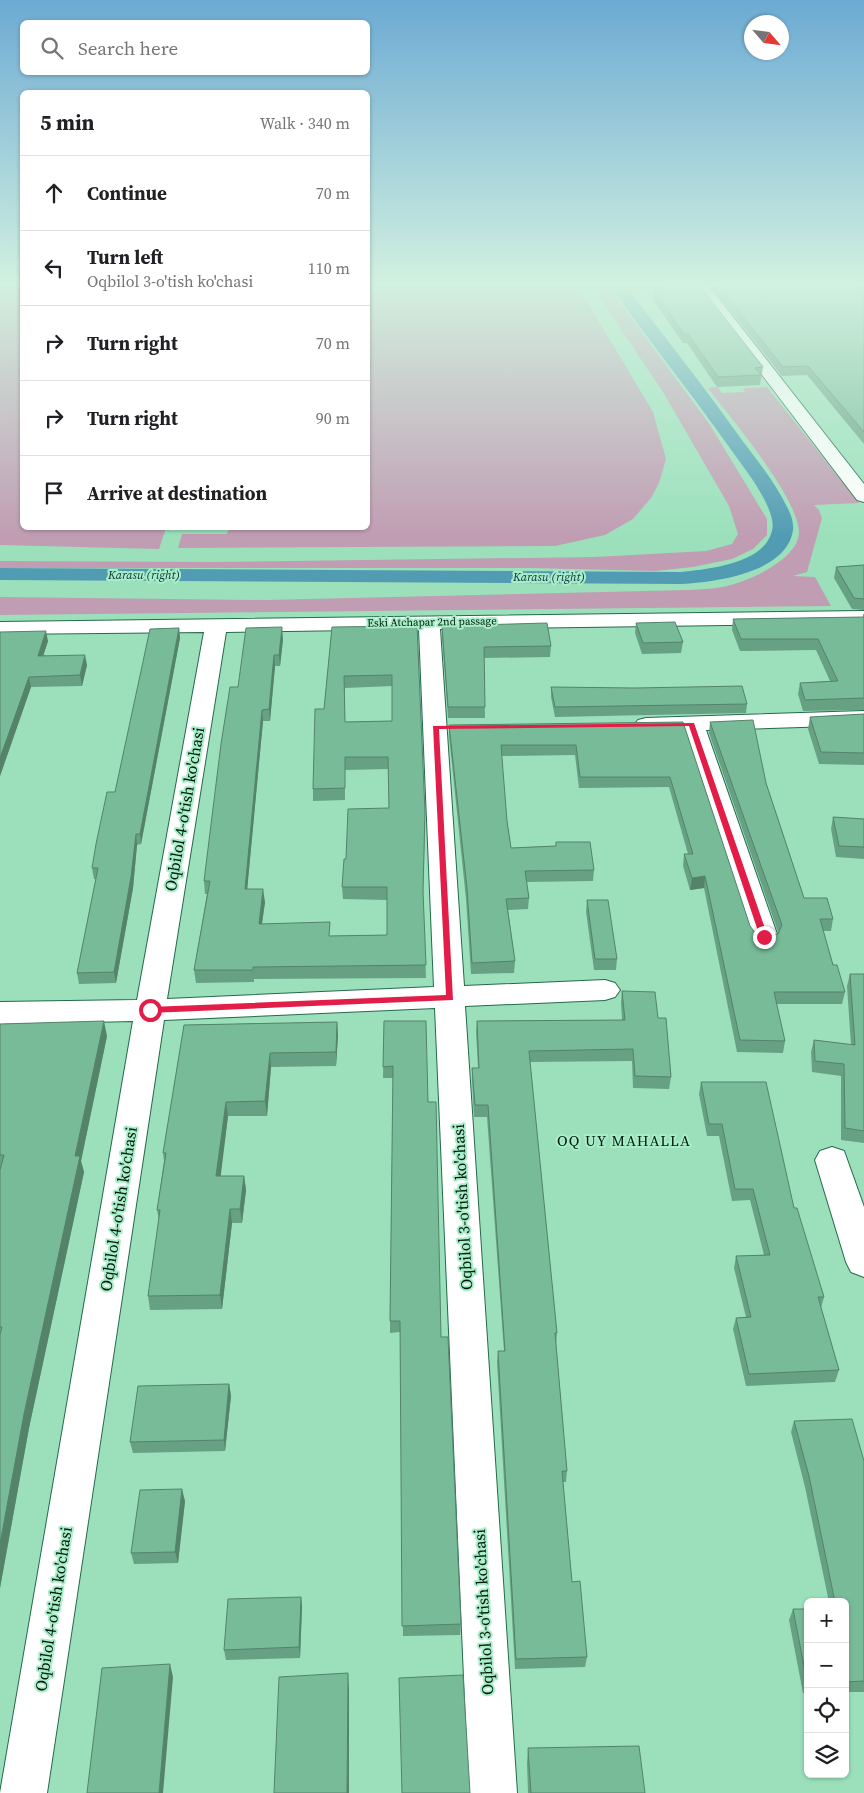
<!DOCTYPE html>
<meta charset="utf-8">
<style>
body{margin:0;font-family:"Source Serif 4",serif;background:#f6f6f6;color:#202124}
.controls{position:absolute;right:15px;bottom:15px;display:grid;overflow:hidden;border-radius:8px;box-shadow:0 1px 4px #0004}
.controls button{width:45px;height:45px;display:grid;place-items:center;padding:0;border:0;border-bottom:1px solid #e0e0e0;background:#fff;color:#202124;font:25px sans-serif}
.compass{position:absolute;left:744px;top:15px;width:45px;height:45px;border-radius:50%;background:#fff;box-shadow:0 1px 4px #0004;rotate:118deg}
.stop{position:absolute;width:15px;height:15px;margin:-11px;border:4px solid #e11d48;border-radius:50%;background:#fff}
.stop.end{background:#e11d48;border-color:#fff;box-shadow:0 1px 5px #0008}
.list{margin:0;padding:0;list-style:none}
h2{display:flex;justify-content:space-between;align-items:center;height:65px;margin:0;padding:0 20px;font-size:21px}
h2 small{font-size:16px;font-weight:400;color:#757577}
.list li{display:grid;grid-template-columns:32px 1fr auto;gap:15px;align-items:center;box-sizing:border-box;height:75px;padding:0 20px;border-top:1px solid #e0e0e0}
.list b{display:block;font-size:19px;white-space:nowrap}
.list p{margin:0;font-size:16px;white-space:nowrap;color:#757577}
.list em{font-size:16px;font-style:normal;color:#757577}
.icon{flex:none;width:28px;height:28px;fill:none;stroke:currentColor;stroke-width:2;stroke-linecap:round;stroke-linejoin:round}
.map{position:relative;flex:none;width:864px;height:1793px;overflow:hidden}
.search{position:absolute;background:#fff;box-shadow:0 1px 4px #0004;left:20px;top:20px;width:350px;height:55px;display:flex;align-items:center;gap:12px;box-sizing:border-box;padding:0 18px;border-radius:8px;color:#757577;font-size:19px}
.panel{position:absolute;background:#fff;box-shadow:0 1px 4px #0004;left:20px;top:90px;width:350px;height:440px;border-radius:8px}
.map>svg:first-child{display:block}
.green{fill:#c09db3}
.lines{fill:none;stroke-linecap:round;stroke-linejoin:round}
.canal{fill:#529cb3;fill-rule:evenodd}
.minor-casing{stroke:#256a4b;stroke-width:2}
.minor{fill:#fff;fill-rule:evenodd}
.wall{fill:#67a183;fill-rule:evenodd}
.shaded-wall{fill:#54836a}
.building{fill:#78bb98;stroke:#54836a;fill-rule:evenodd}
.route{fill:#e11d48}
.labels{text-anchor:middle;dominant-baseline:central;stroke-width:4;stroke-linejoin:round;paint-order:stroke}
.far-street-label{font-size:11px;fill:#00180b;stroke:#a8eec8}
.far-water-label{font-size:12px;font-style:italic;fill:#0b303a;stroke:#a8eec8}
.neighbourhood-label{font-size:15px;letter-spacing:1px;fill:#00180b;stroke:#a8eec8}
.near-street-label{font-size:16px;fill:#00180b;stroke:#a8eec8}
</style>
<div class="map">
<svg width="864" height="1793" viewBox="0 0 864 1793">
<rect width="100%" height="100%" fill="#9be0bb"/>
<!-- green -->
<path class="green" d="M0,285h22v243h144l-7,21 -159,-4z
M368,285h209l76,127 13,47 -7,24 -8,15 -18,21 -28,16 -50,11 -377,2 4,-14h45l2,-6h139z
M591,285h16l103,140 57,94v16l-14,14 -21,10 -39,8 -38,4 -125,-3h-530v-7l211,1 384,-5 111,-6 26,-7 6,-10 -9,-28 -66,-114z
M718,387l4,6 23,-1 -2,-4 24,-1 92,116 -45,2 5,5 3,8 -15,54 -14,4 22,1 16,29 -831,9v-18l266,3 422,-10c11,-1 23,-1 34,-3 23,-4 77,-27 77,-55 -1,-35 -69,-115 -91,-144z"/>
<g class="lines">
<!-- canal -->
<path class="canal" d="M610,285h15c38,50 78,100 114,151 16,22 35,44 47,69 4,7 8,16 7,25 -6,43 -78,52 -112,54l-681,-4v-12l681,4c27,-3 80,-8 90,-38 4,-10 0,-20 -4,-29 -10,-22 -26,-41 -40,-61 -38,-54 -80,-105 -117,-159z"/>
<defs>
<path id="minor" d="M694,285h14l156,199v18l-7,-2z
M864,611v12l-424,6 24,357 141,-6 10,3 5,7 -5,7 -10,3 -140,6 52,787h-48l-34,-785 -271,12 -117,773h-47l133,-772 -133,3v-22l137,-2 67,-368 -204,2v-12zM419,629l15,358 -267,12 59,-367z
M864,711v14l-158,5 72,207 -4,7 -10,2 -10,-2 -4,-7 -68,-206 -36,1 -8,-2 -4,-5 4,-5 8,-2z
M832,1147l12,4 20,56v70l-13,-5 -5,-10 -31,-102 5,-9z"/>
</defs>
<!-- minor casing -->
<use href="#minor" class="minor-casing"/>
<!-- minor -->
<use href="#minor" class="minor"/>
</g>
<!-- wall -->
<path class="wall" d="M650,285h49l64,82 -3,18 -43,2 -30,-44h-4l-30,-43 1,-9z
M710,285h154v159l-57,-69 -25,1z
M864,565v45l-12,-1 -18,-31 2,-11z
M863,614h1v96l-61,1 -5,-17 2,-11 30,-2 -14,-31 -76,1 -8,-21 1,-11 130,-2z
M636,623l47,19 -2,11 -39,1 -7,-21z
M417,626l8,199 -2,72 3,81 -172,1v3l-58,1 -2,-13 13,-76h-2l-1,-13 34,-194 45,-48 -3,27h-5l-5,55h-7l-16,168 18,13 -3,22 68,12 57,-1v-35l-44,-1 -1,-12 4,-28 43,-51 -1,-39 -43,1v30l-32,1v-12l11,-80 8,-82zM392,686v35l-47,1v-34z
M442,626l109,20 -1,11 -66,1 1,60h-37l-6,-81z
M179,628l1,10 -39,206 -4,1 -4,43 -17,95 -37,1 -2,-11 19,-94h-2l-2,-11 23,-76z
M0,632l48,9 -5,14 44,10 -5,21 -51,1 -31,89z
M551,687l196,17 -1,9 -191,4 -4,-20z
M864,714v51l-45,-1 -11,-35 2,-12z
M683,722l67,204 6,8 11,2 11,-2v-2l-69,-199 1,-11 56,61 38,115 29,21 -2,12h-8l10,34 12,27 -3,12h-66l9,37 -2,12 -46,-1 -33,-164 -14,2 -7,-24 1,-12h4l-19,-67 -90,1 -4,-33 -74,1 6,65 4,27 45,-2v-4l38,28 -1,11 -67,1 3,16 -1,11 -20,1 7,51 -1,12 -43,1 -5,-75 -17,-163v-11z
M833,817l31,2v40l-28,-2 -5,-28z
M587,900l30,59 -1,11h-22l-8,-58z
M850,974h14v169l-23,-3v-64l-29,-4 -1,-20 3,-12 37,5 -4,-59z
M622,991l36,27 13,59 -2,12 -36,-1 -1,-27 -102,1 27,271 -1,11 11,127 -1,11h-3l9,100 15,75 -2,10 -70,2 -18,-307 1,-11h6l-17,-234h-13l-2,-37v-12h6l-2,-36 1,-11 145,-1 -1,-17z
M384,1021l44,81 13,235 20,287 -1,11 -57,1 -3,-304 -10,1v-12l3,-243h-10z
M337,1022l1,14 -2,30 -65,1 -4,49h-39l-8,60h24l2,14 -4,33h-10l-10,86 -72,1 -2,-14 11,-76 -2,-10 7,-49 -1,-8 21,-128z
M0,1024l107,12 -26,125 3,11 -55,256 -29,160z
M701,1082l93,126 30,89 -3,11 18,62 -4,12 -89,4 -13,-57 3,-11 10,-1 -12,-49 2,-12 28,-1 -14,-55 -18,1 -13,-65h-12l-8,-42z
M229,1384l2,12 -6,55 -92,2 -3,-11z
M794,1421l70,40v231h-19v-90h-16l-24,-115 -14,-55z
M185,1501l-7,62 -44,1 -3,-11z
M301,1597l1,10 -2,51 -74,2 -2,-10z
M793,1609h15v84h-5l-14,-73z
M528,1748l117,45h-117l-1,-30z"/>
<!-- shaded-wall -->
<path class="shaded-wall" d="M282,627l1,12 -3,27 -1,-11z
M179,628l1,10 -39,206 -1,-10z
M46,631l2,10 -8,25 -2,-10z
M85,655l2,10 -5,21 -2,-11z
M274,655l1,11 -5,55 -1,-12z
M29,677l2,10 -31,89v-18z
M262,710l1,11 -17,181 -1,-13z
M136,834l1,11 -4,43 -17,95 -2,-11z
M705,876l-1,12 -14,2 2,-12z
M263,889l2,13 -5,35 -1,-13z
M104,1021l3,15 -26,125 3,11 -55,256 -29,160v-44l24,-130 51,-258z
M337,1022l1,14 -2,30v-14z
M270,1053l1,14 -4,49 -2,-15z
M226,1102l2,14 -9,74 -3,-14z
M244,1176l2,14 -4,33 -2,-14z
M230,1209l2,14 -10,86 -2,-14z
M229,1384l2,12 -6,55 -1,-11z
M182,1489l3,12 -7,62 -3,-11z
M301,1597l1,10 -2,51 -1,-11z
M170,1664l3,13 -10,116h-4z
M348,1673l1,16v104h-2z"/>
<!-- building -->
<path class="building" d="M657,285h42l64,82 -8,1 6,7 -43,2 -30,-43h-4l-30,-43 7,-1z
M718,285h146v147l-56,-66 -25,1z
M864,565v34l-10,-1 -18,-31z
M864,617v81l-59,2 -5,-17 38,-2 -20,-42h-77l-8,-20z
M675,622l8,20 -40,1 -7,-20z
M547,623l4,23 -67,1 1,60h-37l-6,-81z
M417,626l8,186 -2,79 3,74 -173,2v3h-59l16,-89h-6l17,-137 9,-57h8l8,-59 36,-1 -3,28h-5l-5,54 -7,1 -17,179h18l-4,35 71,-2 -1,14 58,-1v-48h-45l2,-28h2l2,-50 41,-1 -1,-51h-43v31l-32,1 2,-80h9l8,-82zM392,675v46l-47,1 -1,-46z
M179,628l-39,206h-4l-5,43 -17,95 -37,1 21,-105h-6l4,-24 11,-52h8l35,-163z
M46,631l-8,25 47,-1 -5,20 -51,2 -29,81v-126z
M742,686l5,18 -192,3 -4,-20 84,1z
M864,714v39l-43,-1 -11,-35z
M753,720l13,63 38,115h23l6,21h-13l13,46h4l8,27h-71l11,49 -45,-1 -35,-164 -13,2 -8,-24h9l-23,-77h-90l-4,-32h-75l6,76 4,27 45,-2v-4h34l4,28 -69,1 4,27 -23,1 9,62 -43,2 -5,-75 -18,-163 234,-3 67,204 6,8 11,2 11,-2 4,-9 -72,-203z
M833,817l31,2v28l-25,-1z
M587,900h21l9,59h-22z
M850,974h14v157l-19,-3 -1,-64 -29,-3 -1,-21 41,5z
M622,991l33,1 3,26h8l5,59 -36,-1 -2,-27 -104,2 28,282h-2l12,138h-5l10,111 8,-1 7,76 -71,2 -18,-308h7l-17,-246h-13l-3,-37h7l-2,-47 148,-1z
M104,1021l-29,135h5l-56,258 -24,130v-209l2,-8h-2v-157l4,-15h-4v-131z
M384,1021h42l2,81h8l5,235h7l13,287 -59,2 -2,-305h-10l3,-255 -10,1z
M337,1022l-1,30 -66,1 -5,48 -39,1 -10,74h28l-4,33h-10l-10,86 -72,1 12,-86h-3l9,-57h-3l21,-128z
M701,1082h65l28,126h3l27,89h-6l21,73 -90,4 -13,-56 15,-1 -15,-61 34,-1 -17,-66h-18l-13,-65h-13z
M229,1384l-5,56 -94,2 8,-56z
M852,1419l12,42v220l-19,1v-80h-10l-26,-126 -15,-55z
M182,1489l-7,63 -44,1 9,-63z
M301,1597l-2,50 -75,3 4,-51z
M793,1609h15v73h-1z
M170,1664l-11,129h-72l15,-125z
M348,1673l-1,120h-73l5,-116z
M463,1675l7,118h-68l-3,-115z
M639,1746l6,47h-114l-3,-45z"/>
<!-- sky -->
<linearGradient id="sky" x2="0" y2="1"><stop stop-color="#6caad3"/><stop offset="0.53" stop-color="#d2f1e0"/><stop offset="1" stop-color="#d2f1e0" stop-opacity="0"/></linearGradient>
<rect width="864" height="536" fill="url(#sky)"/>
<!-- route -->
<path class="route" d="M694,723l74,214 -1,2 -7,-2 -71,-211 -250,3 14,271 -303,13 -5,-3 5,-3 296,-12 -13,-269z"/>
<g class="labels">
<!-- far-street labels -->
<g class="far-street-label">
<text transform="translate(432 622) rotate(-1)">Eski Atchapar 2nd passage</text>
</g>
<!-- far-water labels -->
<g class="far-water-label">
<text x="144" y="575">Karasu (right)</text>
<text x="549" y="577">Karasu (right)</text>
</g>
<!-- neighbourhood labels -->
<g class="neighbourhood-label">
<text x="624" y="1140">OQ UY MAHALLA</text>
</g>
<!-- near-street labels -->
<g class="near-street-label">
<text transform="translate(184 809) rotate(-80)">Oqbilol 4-o'tish ko'chasi</text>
<text transform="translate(462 1207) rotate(-93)">Oqbilol 3-o'tish ko'chasi</text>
<text transform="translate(118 1209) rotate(-81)">Oqbilol 4-o'tish ko'chasi</text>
<text transform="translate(53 1609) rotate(-81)">Oqbilol 4-o'tish ko'chasi</text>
<text transform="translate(483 1612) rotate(-93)">Oqbilol 3-o'tish ko'chasi</text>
</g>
</g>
</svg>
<div class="controls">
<button>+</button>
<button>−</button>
<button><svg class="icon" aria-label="locate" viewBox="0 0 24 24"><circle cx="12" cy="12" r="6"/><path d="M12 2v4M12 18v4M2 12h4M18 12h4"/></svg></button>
<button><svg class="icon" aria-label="layers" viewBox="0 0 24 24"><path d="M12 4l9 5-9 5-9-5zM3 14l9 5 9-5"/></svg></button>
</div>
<svg class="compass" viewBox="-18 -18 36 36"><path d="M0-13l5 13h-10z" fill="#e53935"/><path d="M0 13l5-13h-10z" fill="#757577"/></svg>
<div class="stop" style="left:150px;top:1010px"></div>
<div class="stop end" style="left:764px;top:937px"></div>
<div class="search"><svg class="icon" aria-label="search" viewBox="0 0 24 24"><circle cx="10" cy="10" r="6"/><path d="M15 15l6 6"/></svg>Search here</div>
<section class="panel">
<h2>5 min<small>Walk · 340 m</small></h2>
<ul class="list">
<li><svg class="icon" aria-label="ahead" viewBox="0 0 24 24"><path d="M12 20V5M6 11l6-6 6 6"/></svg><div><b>Continue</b></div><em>70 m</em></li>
<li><svg class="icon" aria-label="left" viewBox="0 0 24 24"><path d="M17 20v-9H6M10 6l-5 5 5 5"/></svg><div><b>Turn left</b><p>Oqbilol 3-o'tish ko'chasi</p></div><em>110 m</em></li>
<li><svg class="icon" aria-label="right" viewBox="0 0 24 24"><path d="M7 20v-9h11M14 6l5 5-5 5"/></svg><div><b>Turn right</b></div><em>70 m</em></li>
<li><svg class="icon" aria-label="right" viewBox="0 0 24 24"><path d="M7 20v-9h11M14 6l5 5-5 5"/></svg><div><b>Turn right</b></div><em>90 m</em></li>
<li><svg class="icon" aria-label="arrive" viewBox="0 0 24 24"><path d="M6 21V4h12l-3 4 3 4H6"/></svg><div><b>Arrive at destination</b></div></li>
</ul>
</section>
</div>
